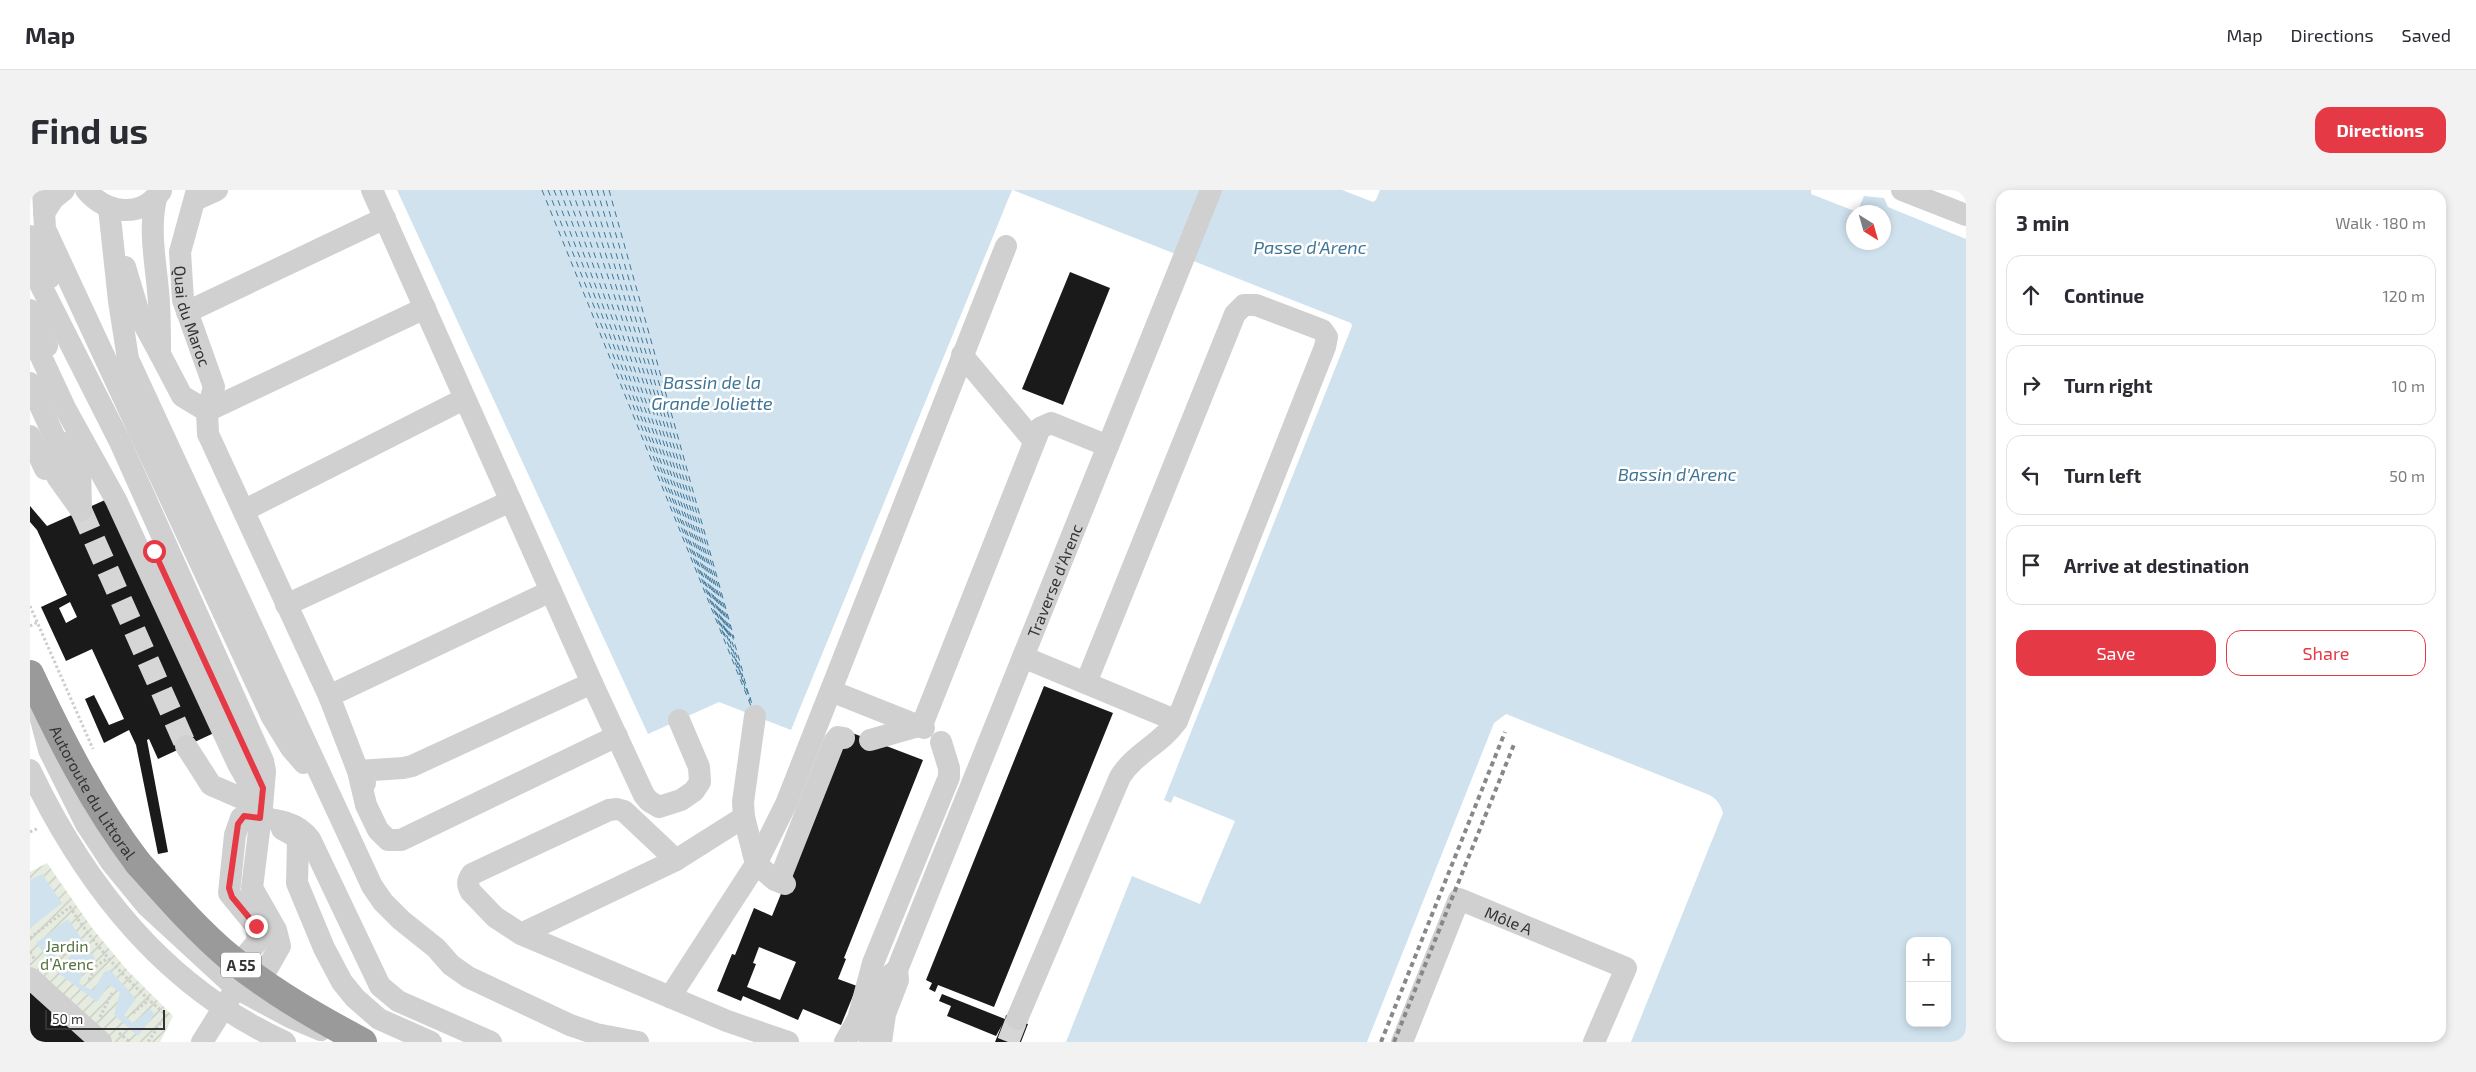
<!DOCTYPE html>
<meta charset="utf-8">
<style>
body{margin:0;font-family:"Exo 2",sans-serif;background:#f2f2f3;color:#2b2b33}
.controls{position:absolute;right:15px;bottom:15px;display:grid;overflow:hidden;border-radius:10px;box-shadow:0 2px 8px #0003}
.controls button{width:45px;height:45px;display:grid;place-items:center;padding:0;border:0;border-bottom:1px solid #e1e1e2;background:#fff;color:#2b2b33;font:25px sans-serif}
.compass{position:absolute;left:1816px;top:15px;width:45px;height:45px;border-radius:50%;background:#fff;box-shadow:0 2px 8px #0003;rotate:143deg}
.scale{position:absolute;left:15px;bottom:12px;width:120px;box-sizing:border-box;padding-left:5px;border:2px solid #333;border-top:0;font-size:14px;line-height:18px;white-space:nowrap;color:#333;-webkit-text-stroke:4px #fff;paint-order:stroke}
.stop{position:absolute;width:15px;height:15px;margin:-11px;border:4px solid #e63946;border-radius:50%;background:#fff}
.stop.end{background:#e63946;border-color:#fff;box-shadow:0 1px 5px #0008}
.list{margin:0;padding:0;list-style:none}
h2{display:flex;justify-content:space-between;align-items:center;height:65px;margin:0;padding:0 20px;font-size:21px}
h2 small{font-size:16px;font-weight:400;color:#7c7c81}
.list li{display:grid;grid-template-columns:32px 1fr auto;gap:15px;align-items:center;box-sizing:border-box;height:80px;margin:0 10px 10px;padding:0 10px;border:1px solid #e1e1e2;border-radius:15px}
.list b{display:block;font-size:19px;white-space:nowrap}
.list em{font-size:16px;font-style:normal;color:#7c7c81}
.actions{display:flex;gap:10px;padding:15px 20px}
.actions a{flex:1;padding:11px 0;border:1px solid #e63946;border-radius:15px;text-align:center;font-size:18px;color:#e63946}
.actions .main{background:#e63946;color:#fff}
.icon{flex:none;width:28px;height:28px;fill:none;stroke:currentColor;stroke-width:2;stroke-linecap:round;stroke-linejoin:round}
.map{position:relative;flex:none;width:1936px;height:852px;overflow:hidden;border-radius:15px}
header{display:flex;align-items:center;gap:30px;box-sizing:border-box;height:70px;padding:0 25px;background:#fff;border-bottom:1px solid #e1e1e2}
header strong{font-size:24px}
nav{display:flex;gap:28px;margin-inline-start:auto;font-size:18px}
.intro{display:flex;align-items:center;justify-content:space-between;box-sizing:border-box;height:120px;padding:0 30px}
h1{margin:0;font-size:35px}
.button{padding:12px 22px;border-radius:15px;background:#e63946;color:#fff;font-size:18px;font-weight:700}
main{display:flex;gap:30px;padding:0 30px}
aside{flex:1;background:#fff;border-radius:15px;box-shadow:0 2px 8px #0003}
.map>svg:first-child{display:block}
.garden{fill:url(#garden-furrows)}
.water{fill:#cfe2ee;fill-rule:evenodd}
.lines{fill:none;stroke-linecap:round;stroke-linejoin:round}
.ferry{stroke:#3f7597;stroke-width:1;stroke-dasharray:6 5;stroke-linecap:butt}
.building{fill:#1a1a1a;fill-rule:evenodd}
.minor-tunnel{stroke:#d6d6d6;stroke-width:22;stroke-dasharray:22 11;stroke-linecap:butt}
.path{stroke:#cdcdcd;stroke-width:3;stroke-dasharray:2.5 2.5;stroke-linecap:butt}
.minor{stroke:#d0d0d0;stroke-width:22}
.highway{stroke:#9a9a9a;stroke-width:28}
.rail{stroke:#888;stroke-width:4;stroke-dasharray:5 4;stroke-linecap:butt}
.highway-bridge{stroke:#9a9a9a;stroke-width:28}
.route{stroke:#e63946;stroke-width:6}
.labels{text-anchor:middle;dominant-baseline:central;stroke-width:5;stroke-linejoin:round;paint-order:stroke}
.shield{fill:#fff;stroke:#707070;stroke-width:1}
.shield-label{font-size:15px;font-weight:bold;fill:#333}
.street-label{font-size:16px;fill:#333;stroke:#fff}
.park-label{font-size:16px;fill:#56703f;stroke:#fff}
.water-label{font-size:18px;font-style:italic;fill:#3f7597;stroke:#fff}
</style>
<header>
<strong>Map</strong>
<nav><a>Map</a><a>Directions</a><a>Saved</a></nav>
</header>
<div class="intro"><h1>Find us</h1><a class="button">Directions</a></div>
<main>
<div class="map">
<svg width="1936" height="852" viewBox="0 0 1936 852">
<defs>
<pattern id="garden-furrows" width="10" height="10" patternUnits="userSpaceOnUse" patternTransform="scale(1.25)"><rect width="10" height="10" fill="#e6ecdf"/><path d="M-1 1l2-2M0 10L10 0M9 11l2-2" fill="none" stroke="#c6cbc0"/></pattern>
</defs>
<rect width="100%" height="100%" fill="#fff"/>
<!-- garden -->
<path class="garden" d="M17,673l45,65 36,43 45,45 -13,26h-49l-81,-72v-98z"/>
<!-- water -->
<path class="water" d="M367,0h615l-221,540 -72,-28 -71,32z
M983,0h329l31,12 3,-2 4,-10h431v4l46,18 7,-16 20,2 4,9 78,32v793l-4,10h-331l92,-229c-3,-9 -6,-15 -16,-19l-201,-80 -12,9 -127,319h-301l66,-166 68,28 35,-83 -61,-25 -3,7 -7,-3 188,-474 -1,-3zM1824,22h30v30h-30zM1880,751h37v82h-37z
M12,684l20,29 -32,25v-48z
M38,729l27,39 -8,6 -8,19 14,8 11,-19 6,-2 26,29 -12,16 9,8 17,-14 5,5 -17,22 -24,-21 6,-23 -11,-7 -12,17 -40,-30 21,-26 -7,-8 -21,23 -14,-18z"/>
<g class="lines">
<!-- ferry -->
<path class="ferry" d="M512,0l209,516
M518,0l177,448
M524,0l186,485
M530,0l165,445
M536,0l175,485
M542,0l156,447
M549,0l166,496
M555,0l144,446
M561,0l152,487
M567,0l134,446
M573,0l141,486
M579,0l125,448
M711,486l4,13
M714,488l5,18
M716,498l4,13
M720,507l2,8"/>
</g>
<!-- building -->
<path class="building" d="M1040,82l40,16 -47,117 -41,-16z
M75,310l109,233 -56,26 -9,-20 -2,1 21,112 -10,2 -22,-109 -7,-15 -25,13 -19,-44 9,-4 15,30 15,-6 -32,-70 -26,12 -25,-54 26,-12 -30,-65 -7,-8v-16l17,20zM40,412l7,15 -11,6 -7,-15z
M1014,496l69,27 -119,294 -56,-22 -3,7 -6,-3 3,-6 -6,-3z
M817,541l76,29 -79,198 2,1 -8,20 19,7 -16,39 -38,-16 -5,11 -55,-24 -2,5 -24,-10 15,-37 3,1 19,-47 18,8zM729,757l37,15 -16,38 -33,-13 9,-23 -3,-1z
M0,797l63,55h-63z
M912,804l63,25 1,-4 22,9 -7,18h-26l7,-17 -6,11 -49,-20 4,-10 -12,-5z"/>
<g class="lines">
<!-- minor-tunnel -->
<path class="minor-tunnel" d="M51,320l105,236
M978,852l9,-23"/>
<!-- path -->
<path class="path" d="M0,416l63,143
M0,436l8,-4
M0,642l9,-4
M0,748l40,-31c26,41 59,76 96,108l-18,27
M0,762l5,8
M19,780l22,-24
M59,790l6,-13 13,-9
M103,823l16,-13
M70,827l12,-24
M89,843l11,9"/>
<!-- minor -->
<g class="minor">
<path d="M13,0l2,39 227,488 19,31 13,15"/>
<path d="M56,0c21,24 55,29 75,1"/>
<path id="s1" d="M167,0l-17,62 3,48 31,87 -7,24"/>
<path d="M342,0l220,493 52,112 5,6 10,6 22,-7 13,-9 6,-9 -1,-15 -20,-47"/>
<path d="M1872,0l64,25"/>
<path d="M165,10l22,-10"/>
<path d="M79,18l10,93 9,58 244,527 11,16 18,18 35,28 15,17 17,12 102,48 26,9 42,8"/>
<path d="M14,23l9,-14 11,-9"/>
<path d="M0,46l19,42"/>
<path d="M0,74l90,178 143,319 2,10 -3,36"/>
<path d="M95,77l15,50 20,37c0,-17 0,-34 -1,-51 -2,-36 -11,-69 -3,-105"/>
<path d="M0,120l17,36"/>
<path d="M157,122l198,-94"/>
<path d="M0,143l35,75 51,92 122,264 24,43"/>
<path d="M130,164l22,42 25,15 1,23 121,262 29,75 8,34 12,25 10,10h13l216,-104"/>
<path d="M932,165l72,86"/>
<path d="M0,193l38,84"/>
<path d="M177,221l218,-103"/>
<path d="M0,246l15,33"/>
<path d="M41,251l9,24 1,45"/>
<path d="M14,260l14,28 23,32"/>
<path d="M215,320l219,-111"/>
<path d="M256,415l225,-104"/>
<path d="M993,467l154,64"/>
<path d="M801,501l93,37"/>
<path d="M299,506l222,-105"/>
<path d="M9,522l10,38 37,74 25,38 36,44 89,82 54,29 31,13"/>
<path d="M725,526l-12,86 1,15 12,47 -86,133 57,24 61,21"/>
<path d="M840,550l52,-15 118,-297 11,-5 57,23"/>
<path d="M156,556l25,39 51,22 -10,81 24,42 4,16 -12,21 -27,17"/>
<path d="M0,580c56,117 135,217 255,272"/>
<path d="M335,593l-7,-12 45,-3 9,-2 180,-83"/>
<path d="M252,639l11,6 5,6 -1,42 27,65 18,34 13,16 24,21 52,23"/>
<path d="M749,691l55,-139 4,-5 6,1"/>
<path d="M755,694l-10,-4 -19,-16 30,-60 220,-558"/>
<path d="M491,744l155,-74"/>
<path id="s2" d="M867,780l314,-780"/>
<path d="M0,788l71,64"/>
<path d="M640,807l-149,-63 -26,-17 -24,-25c-4,-7 -4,-11 1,-18l137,-64 8,-1 7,2 52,49 68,-43"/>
<path d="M987,829l103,-242c15,-24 41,-33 57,-56l148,-374 2,-10 -5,-7 -66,-25h-12l-9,9 -149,369"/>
<path d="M836,843l23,-57 8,-6 1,10 -13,34 -4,28"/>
<path d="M172,852l34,-54 12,-35 10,-12 -2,-15 -27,-33 6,-58 6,-17 6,-2c23,3 48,3 63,23l70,147 18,15 93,41"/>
<path d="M815,852l13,-23 15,-56 76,-186v-9l-8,-26"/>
<path id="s3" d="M1372,852l57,-143 167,69 -32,74"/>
</g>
<!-- highway -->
<path class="highway" id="s4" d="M0,484c31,66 64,131 108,189"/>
<!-- rail -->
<path class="rail" d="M1351,852l124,-310
M1364,852l121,-300"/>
<!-- highway-bridge -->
<path class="highway-bridge" d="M108,673c29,32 57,65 90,93 41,34 88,61 135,86"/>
</g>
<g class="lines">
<!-- route -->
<path class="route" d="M124,361l109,237 -3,30 -16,-2 -6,8 -9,64 3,9 24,29"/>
</g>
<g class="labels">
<!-- shield labels -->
<rect class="shield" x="191" y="762.5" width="40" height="25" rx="4"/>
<g class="shield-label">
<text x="211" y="775">A 55</text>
</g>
<!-- street labels -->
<g class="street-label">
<text stroke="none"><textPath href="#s1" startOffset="130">Quai du Maroc</textPath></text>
<text stroke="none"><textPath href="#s2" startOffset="420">Traverse d'Arenc</textPath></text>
<text stroke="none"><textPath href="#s4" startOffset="134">Autoroute du Littoral</textPath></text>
<text stroke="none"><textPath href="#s3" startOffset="208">Môle A</textPath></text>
</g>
<!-- park labels -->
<g class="park-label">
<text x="37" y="755">Jardin<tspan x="37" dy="18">d’Arenc</tspan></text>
</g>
<!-- water labels -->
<g class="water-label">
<text x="1280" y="57">Passe d'Arenc</text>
<text x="682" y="192">Bassin de la<tspan x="682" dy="21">Grande Joliette</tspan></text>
<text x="1647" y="284">Bassin d'Arenc</text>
</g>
</g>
</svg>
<div class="controls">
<button>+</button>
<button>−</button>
</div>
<svg class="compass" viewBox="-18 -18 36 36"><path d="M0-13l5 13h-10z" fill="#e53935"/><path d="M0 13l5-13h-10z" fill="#7c7c81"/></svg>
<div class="scale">50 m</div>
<div class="stop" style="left:124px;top:361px"></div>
<div class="stop end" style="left:226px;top:736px"></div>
</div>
<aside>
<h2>3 min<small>Walk · 180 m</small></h2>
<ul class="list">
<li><svg class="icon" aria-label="ahead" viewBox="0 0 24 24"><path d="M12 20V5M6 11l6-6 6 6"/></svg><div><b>Continue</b></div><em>120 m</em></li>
<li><svg class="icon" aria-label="right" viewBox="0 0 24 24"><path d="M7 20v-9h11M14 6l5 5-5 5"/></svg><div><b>Turn right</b></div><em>10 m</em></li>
<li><svg class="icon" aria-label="left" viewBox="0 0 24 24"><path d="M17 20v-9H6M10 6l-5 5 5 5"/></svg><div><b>Turn left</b></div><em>50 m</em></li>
<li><svg class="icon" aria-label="arrive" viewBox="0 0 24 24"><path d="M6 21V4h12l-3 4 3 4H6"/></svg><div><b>Arrive at destination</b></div></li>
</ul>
<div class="actions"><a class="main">Save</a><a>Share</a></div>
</aside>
</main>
